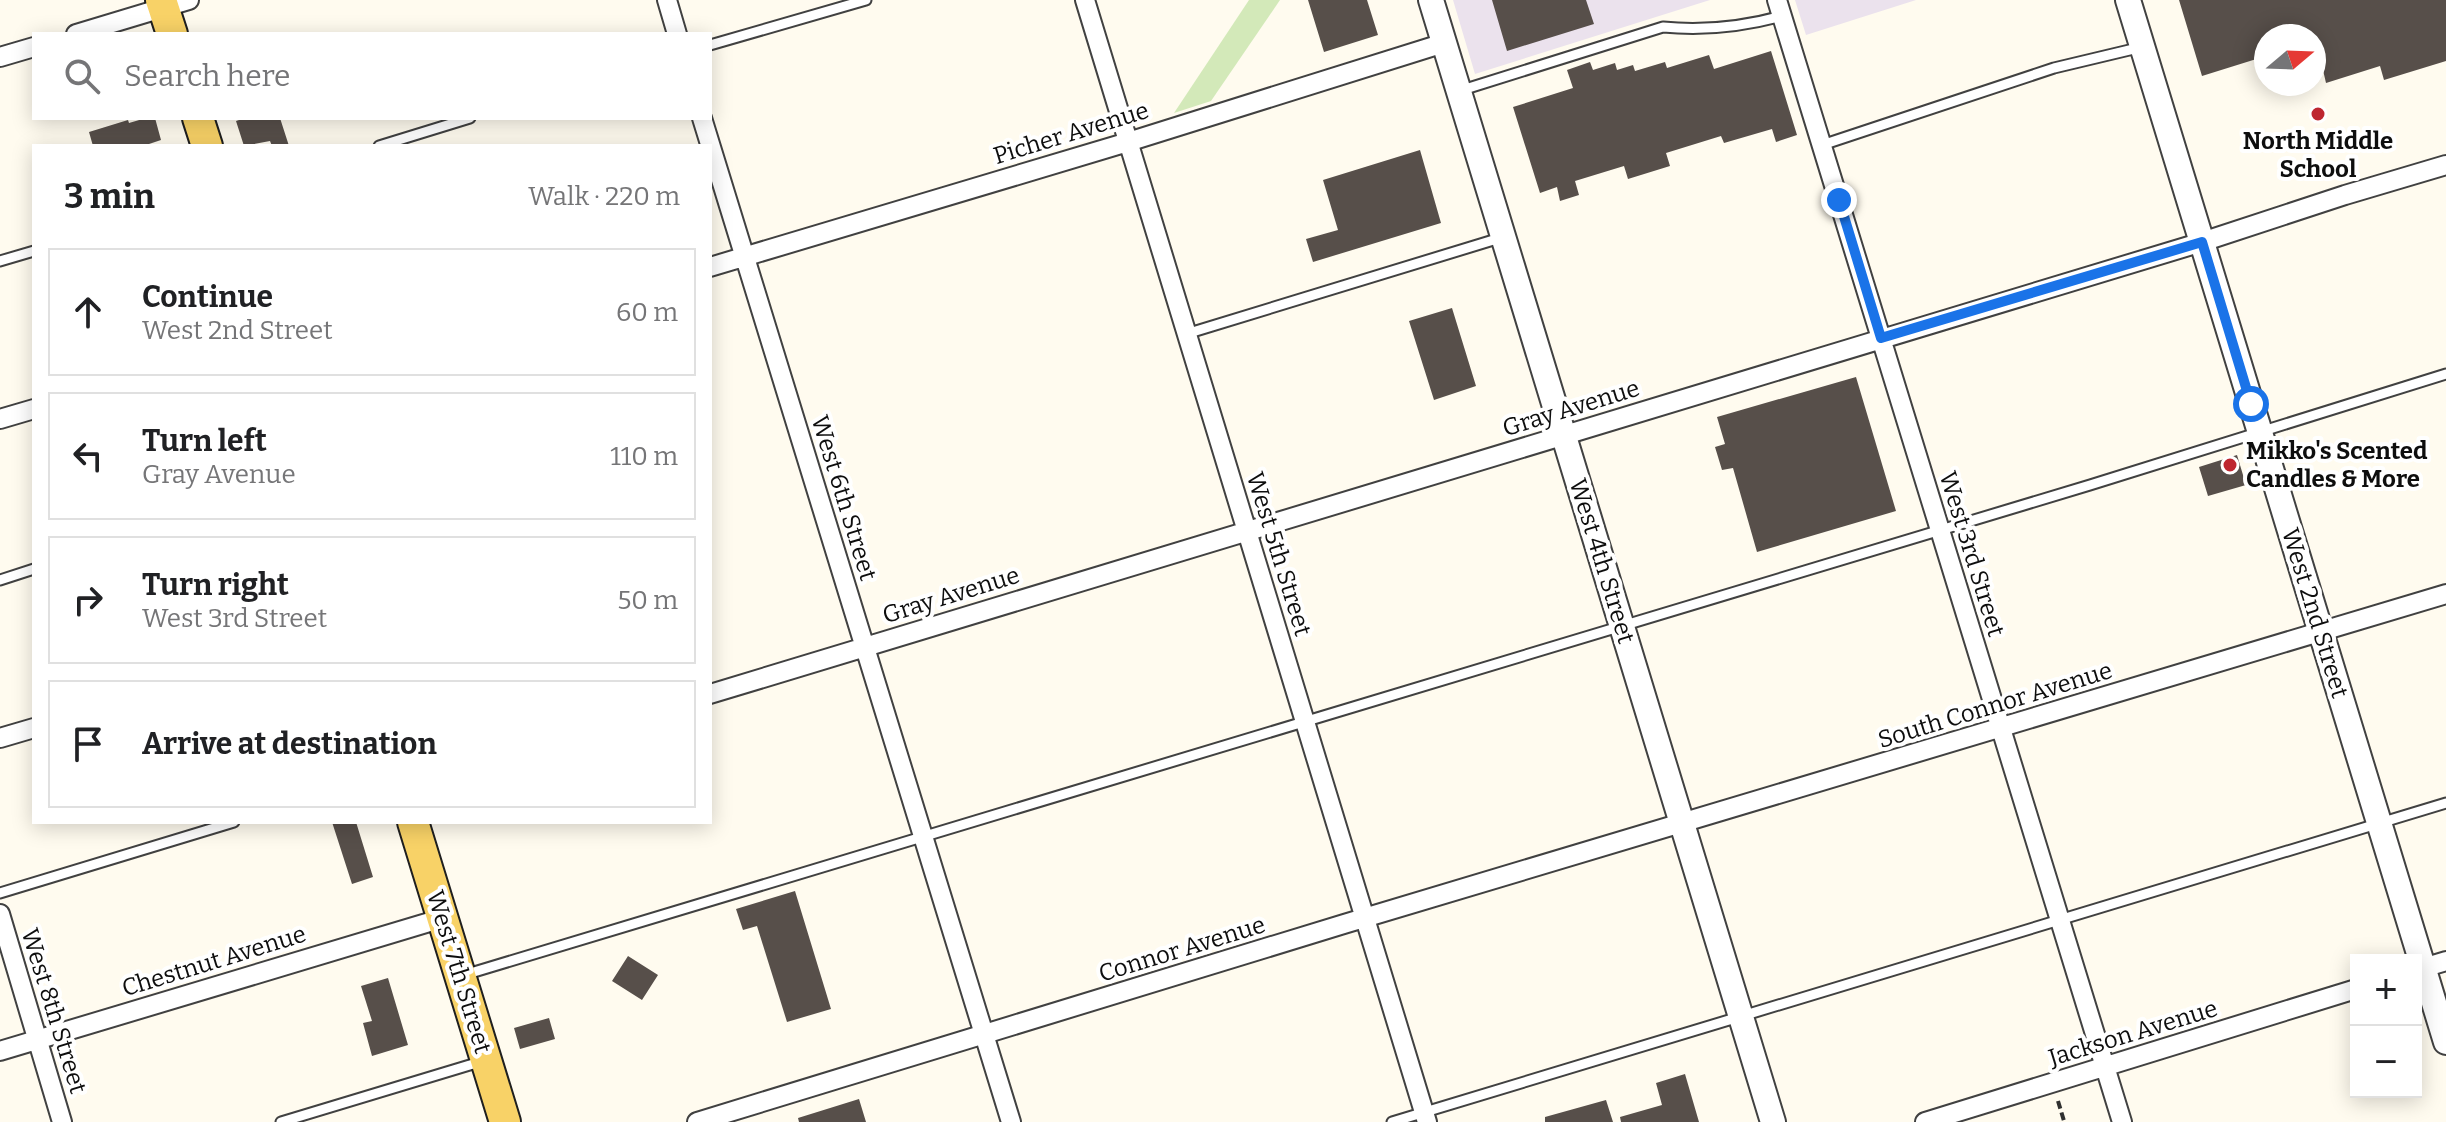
<!DOCTYPE html>
<meta charset="utf-8">
<style>
body{margin:0;font-family:Bitter,serif;background:#f6f6f6;color:#202124}
.controls{position:absolute;right:24px;bottom:24px;display:grid;overflow:hidden;border-radius:0px;box-shadow:0 4px 20px #0003}
.controls button{width:72px;height:72px;display:grid;place-items:center;padding:0;border:0;border-bottom:2px solid #e0e0e0;background:#fff;color:#202124;font:40px sans-serif}
.compass{position:absolute;left:2254px;top:24px;width:72px;height:72px;border-radius:50%;background:#fff;box-shadow:0 4px 20px #0003;rotate:71deg}
.stop{position:absolute;width:24px;height:24px;margin:-18px;border:6px solid #1a73e8;border-radius:50%;background:#fff}
.stop.end{background:#1a73e8;border-color:#fff;box-shadow:0 2px 8px #0008}
.list{margin:0;padding:0;list-style:none}
h2{display:flex;justify-content:space-between;align-items:center;height:104px;margin:0;padding:0 32px;font-size:34px}
h2 small{font-size:26px;font-weight:400;color:#757577}
.list li{display:grid;grid-template-columns:52px 1fr auto;gap:24px;align-items:center;box-sizing:border-box;height:128px;margin:0 16px 16px;padding:0 16px;border:2px solid #e0e0e0;border-radius:0px}
.list b{display:block;font-size:30px;white-space:nowrap}
.list p{margin:0;font-size:26px;white-space:nowrap;color:#757577}
.list em{font-size:26px;font-style:normal;color:#757577}
.icon{flex:none;width:44px;height:44px;fill:none;stroke:currentColor;stroke-width:2;stroke-linecap:round;stroke-linejoin:round}
.map{position:relative;flex:none;width:2446px;height:1122px;overflow:hidden}
.search{position:absolute;background:#fff;box-shadow:0 4px 20px #0003;left:32px;top:32px;width:680px;height:88px;display:flex;align-items:center;gap:20px;box-sizing:border-box;padding:0 28px;border-radius:0px;color:#757577;font-size:30px}
.panel{position:absolute;background:#fff;box-shadow:0 4px 20px #0003;left:32px;top:144px;width:680px;height:680px;border-radius:0px}
.map>svg:first-child{display:block}
.industrial{fill:#ebe2ed}
.green{fill:#d3e9b9}
.building{fill:#574f4a}
.lines{fill:none;stroke-linecap:round;stroke-linejoin:round}
.service-casing{stroke:#414141;stroke-width:13}
.minor-casing{stroke:#414141;stroke-width:22}
.tertiary-casing{stroke:#414141;stroke-width:28}
.primary-casing{stroke:#1f1f1f;stroke-width:34}
.path{stroke:#303030;stroke-width:4;stroke-dasharray:8 4;stroke-linecap:butt}
.service{stroke:#fff;stroke-width:9}
.minor{stroke:#fff;stroke-width:18}
.tertiary{stroke:#fff;stroke-width:24}
.primary{stroke:#f8d267;stroke-width:30}
.route{stroke:#1a73e8;stroke-width:10}
.poi-dot{fill:#be2630;stroke:#fff;stroke-width:3}
.labels{text-anchor:middle;dominant-baseline:central;stroke-width:8;stroke-linejoin:round;paint-order:stroke}
.street-label{font-size:24px;fill:#0e0e0e;stroke:#fff}
.poi-label{font-size:24px;font-weight:bold;fill:#0e0e0e;stroke:#fff}
</style>
<div class="map">
<svg width="2446" height="1122" viewBox="0 0 2446 1122">
<rect width="100%" height="100%" fill="#fffbef"/>
<!-- industrial -->
<path class="industrial" d="M1453,0h257l-235,74z
M1795,0h121l-110,35z"/>
<!-- green -->
<path class="green" d="M1249,0h31l-69,101 -37,12z"/>
<!-- building -->
<path class="building" d="M1308,0h59l11,35 -54,17z
M1492,0h94l8,24 -87,27z
M2179,0h267v61l-62,19 -4,-14 -54,17 -3,-13 -9,3v-37h-48v20l-64,20z
M1771,51l26,84 -21,7 -4,-13 -48,14 -3,-7 -55,17 4,13 -42,13 -4,-13 -49,15 4,14 -19,6 -3,-14 -17,6 -27,-86 60,-19 -6,-18 23,-8 3,8 22,-7 2,7 16,-5 2,6 30,-9 2,6 42,-13 5,14z
M146,118h9l6,22 -18,6h-50l-4,-14 39,-12 1,3z
M245,118h35l9,28h-17l-2,-5 -26,5 -8,-25z
M1420,150l21,73 -128,39 -7,-23 32,-9 -15,-50z
M1452,308l24,78 -42,14 -25,-79z
M1856,377l40,134 -139,41 -24,-84 -11,2 -7,-23 10,-3 -8,-27z
M2237,455l9,30 -38,11 -9,-29z
M332,822h24l17,55 -21,7z
M795,891l36,118 -44,13 -30,-96 -14,4 -7,-21z
M628,956l30,19 -16,25 -30,-19z
M388,978l20,67 -36,11 -9,-33 9,-2 -11,-35z
M549,1018l6,21 -35,10 -6,-21z
M1685,1074l14,48h-78l-1,-5 42,-12 -6,-22z
M859,1099l7,23h-67l-1,-4z
M1606,1100l7,22h-68v-5z"/>
<g class="lines">
<defs>
<path id="service" d="M710,45l156,-45
M1459,91l204,-64c41,4 79,0 119,-11
M1822,145l232,-77 88,-21
M379,146l91,-28
M0,261l34,-10
M1186,334l314,-96
M0,580l34,-11
M0,893l234,-71
M464,975l1626,-490 356,-111
M281,1122l202,-61
M1392,1122l1054,-319"/>
<path id="minor" d="M667,0l10,34
M1085,0l342,1122
M1777,0l345,1122
M76,34l113,-34
M0,57l34,-10
M702,118l309,1004
M710,267l418,-125 316,-99
M0,419l34,-10
M710,694l1492,-452 143,-47 101,-30
M0,738l34,-10
M0,914l62,208
M2416,970l30,-9
M0,1051l443,-133
M697,1122l647,-198 1102,-330
M1925,1122l431,-133"/>
<path id="tertiary" d="M1431,0l342,1122
M2128,0l318,1042"/>
<path id="primary" d="M161,0l11,34
M198,118l9,28
M413,822l92,300"/>
</defs>
<!-- service casing -->
<use href="#service" class="service-casing"/>
<!-- minor casing -->
<use href="#minor" class="minor-casing"/>
<!-- tertiary casing -->
<use href="#tertiary" class="tertiary-casing"/>
<!-- primary casing -->
<use href="#primary" class="primary-casing"/>
<!-- path -->
<path class="path" d="M2058,1101l6,20"/>
<!-- service -->
<use href="#service" class="service"/>
<!-- minor -->
<use href="#minor" class="minor"/>
<!-- tertiary -->
<use href="#tertiary" class="tertiary"/>
<!-- primary -->
<use href="#primary" class="primary"/>
</g>
<g class="lines">
<!-- route -->
<path class="route" d="M1839,200l42,138 321,-96 49,162"/>
</g>
<!-- markers -->
<g class="poi-dot">
<circle cx="2318" cy="114" r="8"/>
<circle cx="2230" cy="465" r="8"/>
</g>
<g class="labels">
<!-- street labels -->
<g class="street-label">
<text transform="translate(1071 133) rotate(-17)">Picher Avenue</text>
<text transform="translate(1571 408) rotate(-17)">Gray Avenue</text>
<text transform="translate(844 498) rotate(73)">West 6th Street</text>
<text transform="translate(1279 554) rotate(73)">West 5th Street</text>
<text transform="translate(1972 554) rotate(73)">West 3rd Street</text>
<text transform="translate(1602 561) rotate(73)">West 4th Street</text>
<text transform="translate(951 595) rotate(-17)">Gray Avenue</text>
<text transform="translate(2315 613) rotate(73)">West 2nd Street</text>
<text transform="translate(1995 705) rotate(-17)">South Connor Avenue</text>
<text transform="translate(1182 949) rotate(-17)">Connor Avenue</text>
<text transform="translate(214 961) rotate(-17)">Chestnut Avenue</text>
<text transform="translate(459 972) rotate(73)">West 7th Street</text>
<text transform="translate(54 1011) rotate(73)">West 8th Street</text>
<text transform="translate(2133 1033) rotate(-17)">Jackson Avenue</text>
</g>
<!-- poi labels -->
<g class="poi-label">
<text x="2318" y="141">North Middle<tspan x="2318" dy="28">School</tspan></text>
<text x="2246" y="451" text-anchor="start">Mikko's Scented<tspan x="2246" dy="28">Candles &amp; More</tspan></text>
</g>
</g>
</svg>
<div class="controls">
<button>+</button>
<button>−</button>
</div>
<svg class="compass" viewBox="-18 -18 36 36"><path d="M0-13l5 13h-10z" fill="#e53935"/><path d="M0 13l5-13h-10z" fill="#757577"/></svg>
<div class="stop" style="left:2251px;top:404px"></div>
<div class="stop end" style="left:1839px;top:200px"></div>
<div class="search"><svg class="icon" aria-label="search" viewBox="0 0 24 24"><circle cx="10" cy="10" r="6"/><path d="M15 15l6 6"/></svg>Search here</div>
<section class="panel">
<h2>3 min<small>Walk · 220 m</small></h2>
<ul class="list">
<li><svg class="icon" aria-label="ahead" viewBox="0 0 24 24"><path d="M12 20V5M6 11l6-6 6 6"/></svg><div><b>Continue</b><p>West 2nd Street</p></div><em>60 m</em></li>
<li><svg class="icon" aria-label="left" viewBox="0 0 24 24"><path d="M17 20v-9H6M10 6l-5 5 5 5"/></svg><div><b>Turn left</b><p>Gray Avenue</p></div><em>110 m</em></li>
<li><svg class="icon" aria-label="right" viewBox="0 0 24 24"><path d="M7 20v-9h11M14 6l5 5-5 5"/></svg><div><b>Turn right</b><p>West 3rd Street</p></div><em>50 m</em></li>
<li><svg class="icon" aria-label="arrive" viewBox="0 0 24 24"><path d="M6 21V4h12l-3 4 3 4H6"/></svg><div><b>Arrive at destination</b></div></li>
</ul>
</section>
</div>
